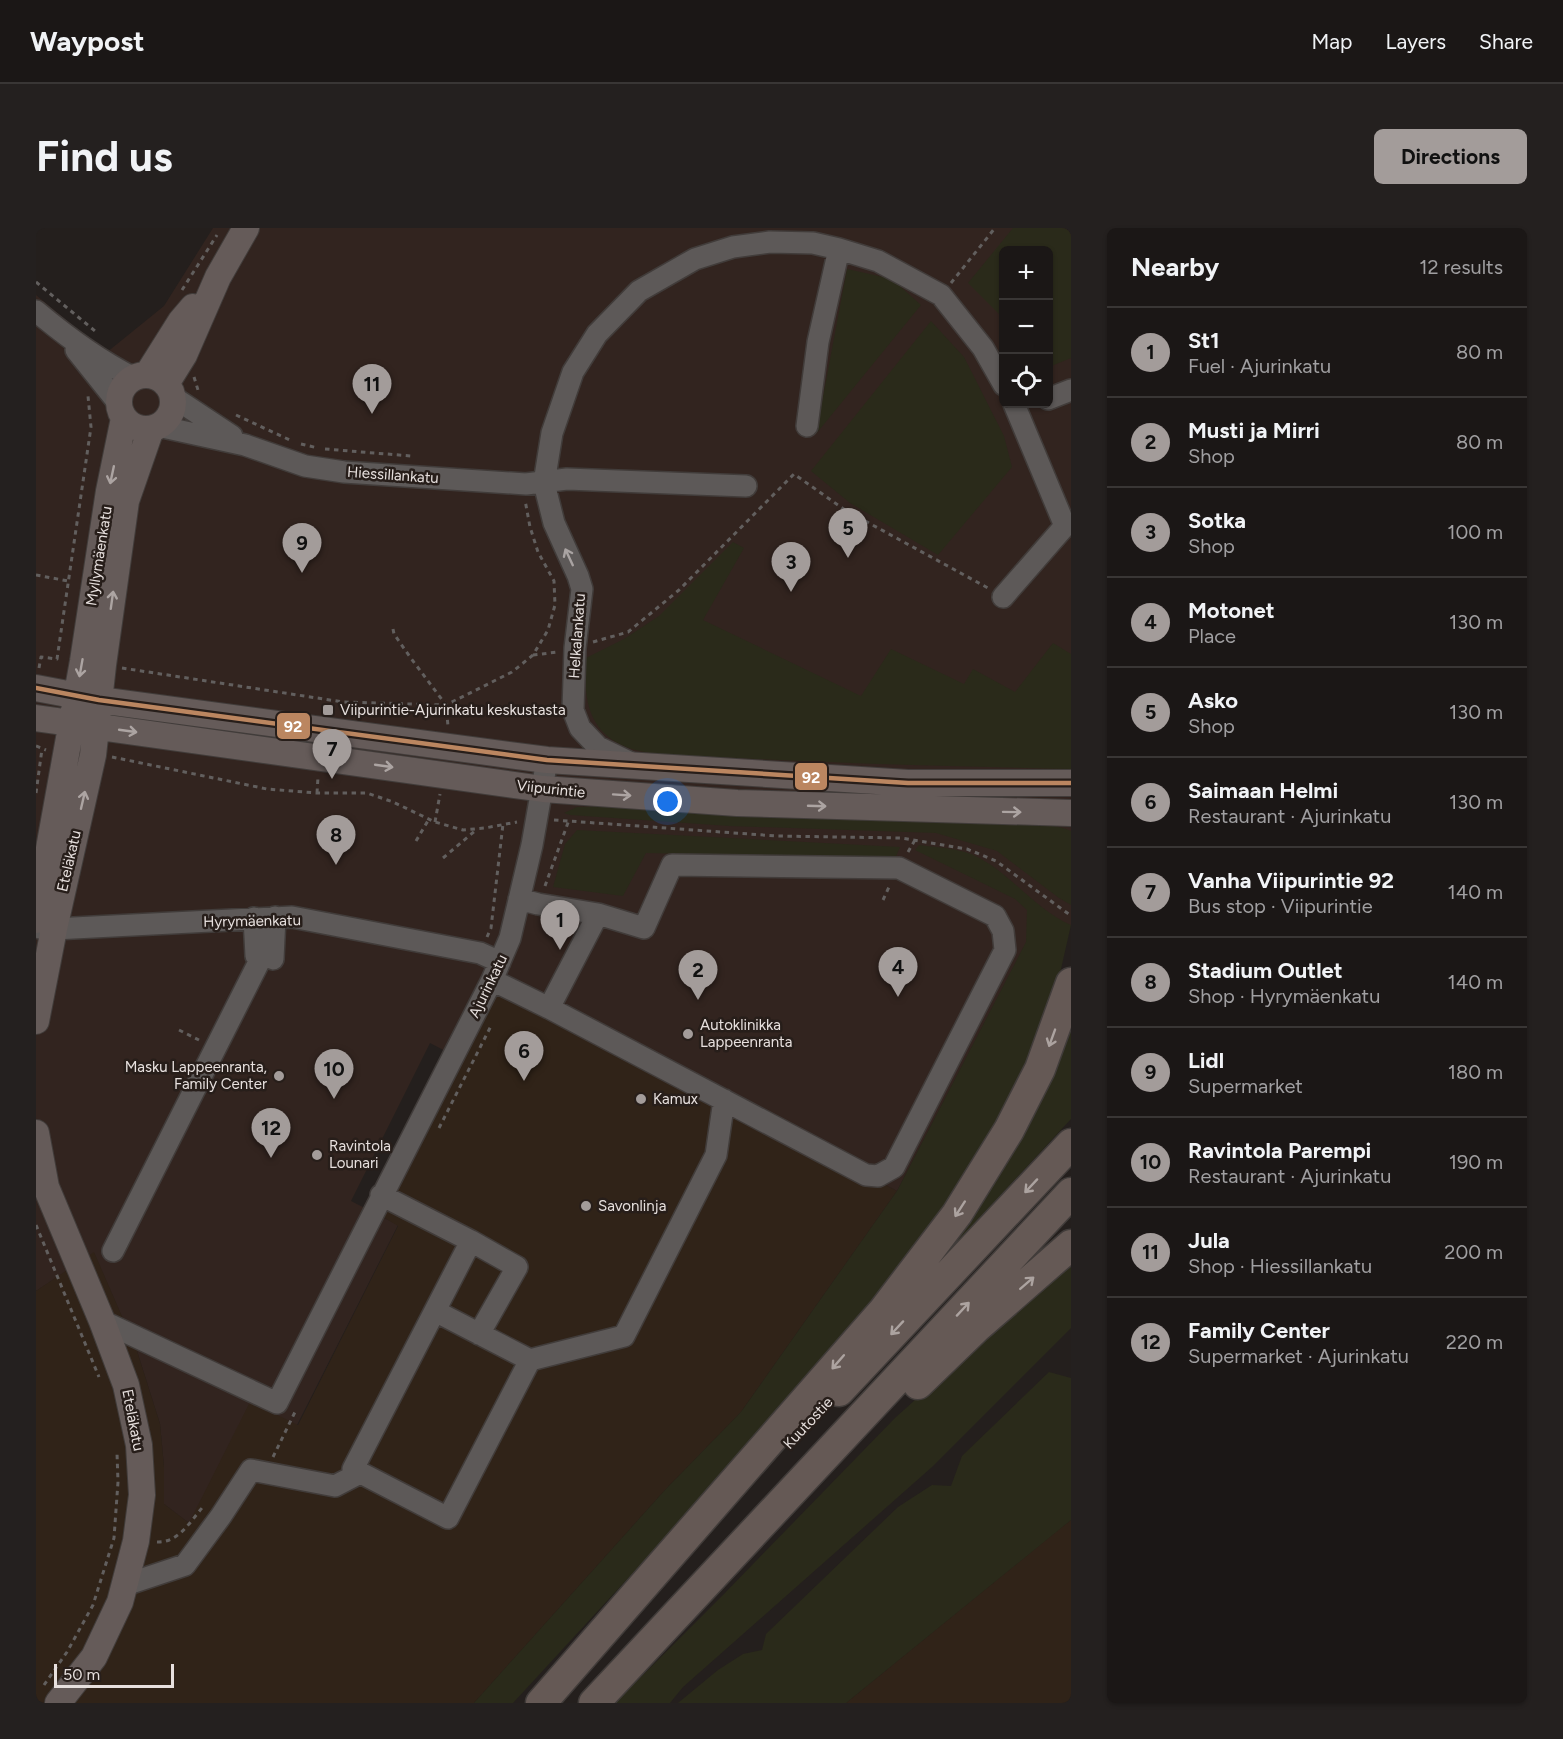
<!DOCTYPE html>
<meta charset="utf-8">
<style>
body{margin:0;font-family:Figtree,sans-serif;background:#24201f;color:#f1f3f6}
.controls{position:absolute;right:18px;top:18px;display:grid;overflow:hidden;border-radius:9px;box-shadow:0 2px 4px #0004}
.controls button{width:54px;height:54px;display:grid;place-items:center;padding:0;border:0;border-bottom:2px solid #393635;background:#1b1716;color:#f1f3f6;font:30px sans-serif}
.scale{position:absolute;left:18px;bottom:15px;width:120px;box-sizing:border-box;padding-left:6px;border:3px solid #e7e0de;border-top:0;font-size:16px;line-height:21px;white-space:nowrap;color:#e7e0de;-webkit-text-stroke:4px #271e1a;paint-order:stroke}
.you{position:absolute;left:632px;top:574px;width:21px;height:21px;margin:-15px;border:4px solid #fff;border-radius:50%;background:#1a73e8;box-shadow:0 0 0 9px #1a73e833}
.badge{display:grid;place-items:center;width:39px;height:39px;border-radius:50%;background:#a39c9a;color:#111;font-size:20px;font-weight:700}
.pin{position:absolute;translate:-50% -50px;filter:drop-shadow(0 2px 3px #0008)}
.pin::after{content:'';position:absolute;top:32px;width:21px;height:18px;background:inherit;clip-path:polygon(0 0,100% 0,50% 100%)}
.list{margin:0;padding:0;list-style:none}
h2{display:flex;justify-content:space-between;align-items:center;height:78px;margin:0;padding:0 24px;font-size:26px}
h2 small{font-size:20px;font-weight:400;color:#a09fa1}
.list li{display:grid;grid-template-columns:39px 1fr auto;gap:18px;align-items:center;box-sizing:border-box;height:90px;padding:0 24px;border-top:2px solid #393635}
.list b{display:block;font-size:22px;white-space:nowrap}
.list p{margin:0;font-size:20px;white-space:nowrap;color:#a09fa1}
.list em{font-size:20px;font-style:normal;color:#a09fa1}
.icon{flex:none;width:33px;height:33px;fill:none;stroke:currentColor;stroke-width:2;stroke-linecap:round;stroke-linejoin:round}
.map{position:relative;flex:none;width:1035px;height:1475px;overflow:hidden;border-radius:9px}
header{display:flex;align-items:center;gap:36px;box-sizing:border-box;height:84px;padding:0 30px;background:#1b1716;border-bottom:2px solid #393635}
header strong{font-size:28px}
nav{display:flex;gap:33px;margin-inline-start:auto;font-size:21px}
.intro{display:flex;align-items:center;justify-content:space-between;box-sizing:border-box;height:144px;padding:0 36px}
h1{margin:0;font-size:42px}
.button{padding:15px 27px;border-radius:9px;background:#a39c9a;color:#111;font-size:21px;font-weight:700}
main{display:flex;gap:36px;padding:0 36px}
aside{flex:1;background:#1b1716;border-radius:9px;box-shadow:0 2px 4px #0004}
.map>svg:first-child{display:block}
.built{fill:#32241f;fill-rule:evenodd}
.industrial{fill:#302318}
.green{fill:#2a2a1a}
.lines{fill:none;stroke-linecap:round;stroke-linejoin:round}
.minor-casing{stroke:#413c3a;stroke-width:24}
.major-casing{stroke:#413c3a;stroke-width:28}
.highway-casing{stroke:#413c3a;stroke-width:33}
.path{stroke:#625f5e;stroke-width:3;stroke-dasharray:4.5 4.5;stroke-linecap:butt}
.minor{stroke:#5d5958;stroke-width:21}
.major{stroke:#655b59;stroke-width:26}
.highway{stroke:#655955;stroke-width:30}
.bus-1-casing{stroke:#271e1a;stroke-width:9}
.bus-1{stroke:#bb8660;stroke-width:4.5}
.oneway{stroke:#aca4a2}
.oneway2{stroke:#a9a3a2}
.oneway3{stroke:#aca3a0}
.poi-dot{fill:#a39c9a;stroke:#271e1a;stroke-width:2}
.labels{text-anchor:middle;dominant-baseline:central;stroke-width:5;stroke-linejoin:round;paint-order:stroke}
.street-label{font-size:15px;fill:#e7e0de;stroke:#271e1a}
.poi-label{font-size:15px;fill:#e7e0de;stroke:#271e1a;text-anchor:start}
.line-badge{stroke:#271e1a;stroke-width:2}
.badge-label{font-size:16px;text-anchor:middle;font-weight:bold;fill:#fff}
</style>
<header>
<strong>Waypost</strong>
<nav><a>Map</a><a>Layers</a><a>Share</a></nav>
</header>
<div class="intro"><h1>Find us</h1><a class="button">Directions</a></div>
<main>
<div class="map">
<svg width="1035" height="1475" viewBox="0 0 1035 1475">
<rect width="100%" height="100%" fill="#241f1d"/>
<!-- built -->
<path class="built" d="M177,0h858v697l-45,18 -129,248 -31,-16 -413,-120 -23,-12 -79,158 47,24 -101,200 -108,98 -25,-19v-37l-4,-43 -23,-73 -43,-98 -58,38v-996l70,58 58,-47zM968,22h44v154h-44z"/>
<!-- industrial -->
<path class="industrial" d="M456,752l405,211 -156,221 -76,78 -191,213h-438v-412l58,-39 43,99 23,73 4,43v37l25,19 61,-121 48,23 100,-199 -25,-15z
M1035,1292v183h-225l211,-172z"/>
<!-- green -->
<path class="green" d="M977,0h58v130l-22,9 -1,-117h-44l-1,68 -35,-35z
M811,41l45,10 29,26 -105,129z
M895,93l33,36 40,79 8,31 -74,88 -88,-52 -39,-32z
M697,314l11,6 -41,72 158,76 30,-47 73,35 9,-15 42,23 38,-49 18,11v115c-117,-3 -235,-5 -352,-12 -30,-2 -77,1 -103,-15 -31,-18 -32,-52 -30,-84l38,-19 35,-23z
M566,578c113,5 225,13 338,17 30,0 107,-4 131,8v74l-12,-7 -62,-47 -61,-18 -207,-7 -159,-11 -6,-2 13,-6z
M541,602l323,17 -5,12 -249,-6 -23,43 -70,-9 12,-43z
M883,617c15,2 32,3 46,7 39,12 67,56 106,73l-10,44 -17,58 -32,74 -94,146 -110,136 -295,320h-39l191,-213 76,-78 156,-221 129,-249 1,-32 -12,-11 -100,-49z
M1035,783v108l-150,162z
M1035,1032v68l-139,139 -249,220 -13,16h-55l107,-107 173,-178z
M1013,1144l22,6v142l-225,183h-168l40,-33 25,-16 19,-4 4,-16 132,-127 34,-22 19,1 11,-30z"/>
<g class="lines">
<defs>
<path id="minor" d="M0,83c31,26 62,49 98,67
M40,122l43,54
M137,169l59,39
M1012,171l23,-9
M122,198l87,19 60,21 39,6 182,12 41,-5 179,7
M771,198l11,-84 21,-93
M967,369l62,-71 -51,-122
M595,535l-33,-16 -18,-19 -7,-18 2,-62 7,-59 -4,-13 -24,-53 -10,-40 8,-50 21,-61 24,-38 42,-43 56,-32 38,-12 37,-5 43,1 26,6 39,12 63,34 42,53 21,37
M483,671l19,5 60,10 -49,94
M218,690l2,38
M4,700l14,1 238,-12 188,36 20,9
M237,731l2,-42
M456,752l57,28 317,167 12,1 16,-9 111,-217 -2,-19 -8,-15 -96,-48 -227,-3 -28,63 -46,-14
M345,967l90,46 -118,228 95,49 82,-158 94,-24 92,-181 8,-55
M435,1013l46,26 -38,67
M77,1023l149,-295
M399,1083l95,49
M66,1093l175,82 215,-423 18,-42 22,-93 15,-85
M89,1357l60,-20 36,-49 30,-46 84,16 25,-13"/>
<path id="major" d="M111,147l34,-54 12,-14
M83 174a27 27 0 1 1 54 0a27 27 0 1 1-54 0Z
M130,156l18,-29 34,-78 28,-49
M0,460l63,12 448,60 361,23h163
M0,490l507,71 194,14 334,10
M0,692l47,-259 26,-170 15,-73
M0,793l18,-92 39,-174 10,-90 23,-164 25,-72
M0,905l10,54 56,134 24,64 13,60 3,50 -6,46 -16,61 -26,55 -36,46"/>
<path id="highway" d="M882,1156l59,-57 94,-82
M803,1163l232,-247
M505,1475l343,-393 73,-96 52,-84 31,-61 31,-86
M558,1475l477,-510"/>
</defs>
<!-- minor casing -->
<use href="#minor" class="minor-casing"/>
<!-- major casing -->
<use href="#major" class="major-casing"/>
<!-- highway casing -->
<use href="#highway" class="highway-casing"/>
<!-- path -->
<path class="path" d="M0,54l59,49
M915,55l44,-55
M146,62l35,-55
M158,149l4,13
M200,187l56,26
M265,216l17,4
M289,221l86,7
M0,347l32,6
M357,401l1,5 16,23 36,48 2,21
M557,414l35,-10 51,-42 115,-116 51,36 143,78
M497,427l25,-3
M3,440l2,-11 16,2 34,-232 -3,-31
M86,440l221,34 103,3 66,-33 21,-17 15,-25 7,-25 -1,-24 -16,-29 -8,-25 -5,-27
M0,518l10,4
M76,529l155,32 50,4h50l26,9 42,20 28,8 22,-2 32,-6
M0,565l6,-44
M281,565l1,-16
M518,592l223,16 125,2 65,11 29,12 74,54
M399,594l5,-28
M380,613l13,-22
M872,624l7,-12
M407,630l33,-28
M509,658l24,-66
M847,672l6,-13
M451,709l4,-9 12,-104
M143,802l20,10
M403,900l53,-104
M0,997l63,152
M237,1229l22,-45
M121,1314c21,1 33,-20 45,-34
M8,1457l23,-33 26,-47 21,-67 4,-56 -1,-29"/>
<!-- minor -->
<use href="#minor" class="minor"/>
<!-- major -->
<use href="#major" class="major"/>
<!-- highway -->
<use href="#highway" class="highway"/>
<defs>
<path id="bus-1" d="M0,460l63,12 448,60 361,23h163"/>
</defs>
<!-- bus-1 casing -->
<use href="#bus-1" class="bus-1-casing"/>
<!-- bus-1 -->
<use href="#bus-1" class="bus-1"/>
</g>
<!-- one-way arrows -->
<defs><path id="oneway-shaft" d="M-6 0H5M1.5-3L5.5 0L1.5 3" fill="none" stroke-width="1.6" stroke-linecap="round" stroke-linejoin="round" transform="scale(1.5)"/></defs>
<g class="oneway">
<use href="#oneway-shaft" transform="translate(76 247) rotate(102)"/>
<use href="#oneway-shaft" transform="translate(76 372) rotate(-82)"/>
<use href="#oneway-shaft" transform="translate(45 440) rotate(100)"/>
<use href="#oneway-shaft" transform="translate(92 503) rotate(8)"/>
<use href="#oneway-shaft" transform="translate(348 538) rotate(8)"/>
<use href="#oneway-shaft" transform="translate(586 567) rotate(4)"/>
<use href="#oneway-shaft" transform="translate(47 572) rotate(-77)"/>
<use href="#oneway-shaft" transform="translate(781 578) rotate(2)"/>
<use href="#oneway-shaft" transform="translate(976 584) rotate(1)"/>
</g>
<use class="oneway2" href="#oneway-shaft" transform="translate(533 329) rotate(-115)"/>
<g class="oneway3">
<use href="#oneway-shaft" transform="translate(1016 810) rotate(110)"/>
<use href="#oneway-shaft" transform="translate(995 958) rotate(133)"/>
<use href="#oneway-shaft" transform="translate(924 981) rotate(123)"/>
<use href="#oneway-shaft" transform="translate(991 1055) rotate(-41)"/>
<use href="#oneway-shaft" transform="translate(927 1081) rotate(-47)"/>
<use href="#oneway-shaft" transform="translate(861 1100) rotate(133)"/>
<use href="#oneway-shaft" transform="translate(802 1134) rotate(131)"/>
</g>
<!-- markers -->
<g class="poi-dot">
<rect x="286" y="476" width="12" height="12" rx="3"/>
<circle cx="652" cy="806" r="6"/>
<circle cx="243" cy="848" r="6"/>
<circle cx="605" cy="871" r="6"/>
<circle cx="281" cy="927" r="6"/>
<circle cx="550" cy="978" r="6"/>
</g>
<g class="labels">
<!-- street labels -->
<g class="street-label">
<text transform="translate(357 247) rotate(4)">Hiessillankatu</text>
<text transform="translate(63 328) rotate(-81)">Myllymäenkatu</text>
<text transform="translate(541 408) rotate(-86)">Helkalankatu</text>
<text transform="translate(515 561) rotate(6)">Viipurintie</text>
<text transform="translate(33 633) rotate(-77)">Eteläkatu</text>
<text transform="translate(216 693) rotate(-1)">Hyrymäenkatu</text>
<text transform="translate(452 758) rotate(-64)">Ajurinkatu</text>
<text transform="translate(97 1192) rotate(79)">Eteläkatu</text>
<text transform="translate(772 1195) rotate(-47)">Kuutostie</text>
</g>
<!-- poi labels -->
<g class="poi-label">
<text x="304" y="482">Viipurintie-Ajurinkatu keskustasta</text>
<text x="664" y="797">Autoklinikka<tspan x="664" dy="17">Lappeenranta</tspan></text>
<text x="231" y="839" text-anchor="end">Masku Lappeenranta,<tspan x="231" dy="17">Family Center</tspan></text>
<text x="617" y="871">Kamux</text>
<text x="293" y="918">Ravintola<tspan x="293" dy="17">Lounari</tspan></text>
<text x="562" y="978">Savonlinja</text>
</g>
</g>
<g class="line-badge">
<rect x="240" y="484" width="35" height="28" rx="6" fill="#bb8660"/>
<rect x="758" y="534" width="34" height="29" rx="6" fill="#bb8660"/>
</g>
<g class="badge-label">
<text x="257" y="504">92</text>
<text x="775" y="555">92</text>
</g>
</svg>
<div class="controls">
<button>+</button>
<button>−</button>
<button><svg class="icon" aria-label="locate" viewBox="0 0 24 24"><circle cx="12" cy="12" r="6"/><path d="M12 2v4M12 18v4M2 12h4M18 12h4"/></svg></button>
</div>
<div class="scale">50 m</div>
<div class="you"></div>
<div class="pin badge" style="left:524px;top:722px">1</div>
<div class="pin badge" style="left:662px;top:772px">2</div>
<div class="pin badge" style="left:755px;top:364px">3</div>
<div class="pin badge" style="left:862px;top:769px">4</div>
<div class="pin badge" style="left:812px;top:330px">5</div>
<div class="pin badge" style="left:488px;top:853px">6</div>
<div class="pin badge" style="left:296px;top:551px">7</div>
<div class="pin badge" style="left:300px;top:637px">8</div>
<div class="pin badge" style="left:266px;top:345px">9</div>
<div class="pin badge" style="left:298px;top:871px">10</div>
<div class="pin badge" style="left:336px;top:186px">11</div>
<div class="pin badge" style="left:235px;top:930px">12</div>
</div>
<aside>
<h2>Nearby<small>12 results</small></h2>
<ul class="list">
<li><span class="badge">1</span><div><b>St1</b><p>Fuel · Ajurinkatu</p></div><em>80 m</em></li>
<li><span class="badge">2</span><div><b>Musti ja Mirri</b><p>Shop</p></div><em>80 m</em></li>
<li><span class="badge">3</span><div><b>Sotka</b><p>Shop</p></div><em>100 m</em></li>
<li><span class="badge">4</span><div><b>Motonet</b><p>Place</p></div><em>130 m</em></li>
<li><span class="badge">5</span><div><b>Asko</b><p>Shop</p></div><em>130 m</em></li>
<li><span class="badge">6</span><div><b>Saimaan Helmi</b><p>Restaurant · Ajurinkatu</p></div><em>130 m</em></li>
<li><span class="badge">7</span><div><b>Vanha Viipurintie 92</b><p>Bus stop · Viipurintie</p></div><em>140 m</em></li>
<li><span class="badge">8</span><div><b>Stadium Outlet</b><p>Shop · Hyrymäenkatu</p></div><em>140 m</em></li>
<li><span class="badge">9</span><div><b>Lidl</b><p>Supermarket</p></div><em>180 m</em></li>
<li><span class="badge">10</span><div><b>Ravintola Parempi</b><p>Restaurant · Ajurinkatu</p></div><em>190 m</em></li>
<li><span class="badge">11</span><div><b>Jula</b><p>Shop · Hiessillankatu</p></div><em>200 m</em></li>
<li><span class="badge">12</span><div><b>Family Center</b><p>Supermarket · Ajurinkatu</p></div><em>220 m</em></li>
</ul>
</aside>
</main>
